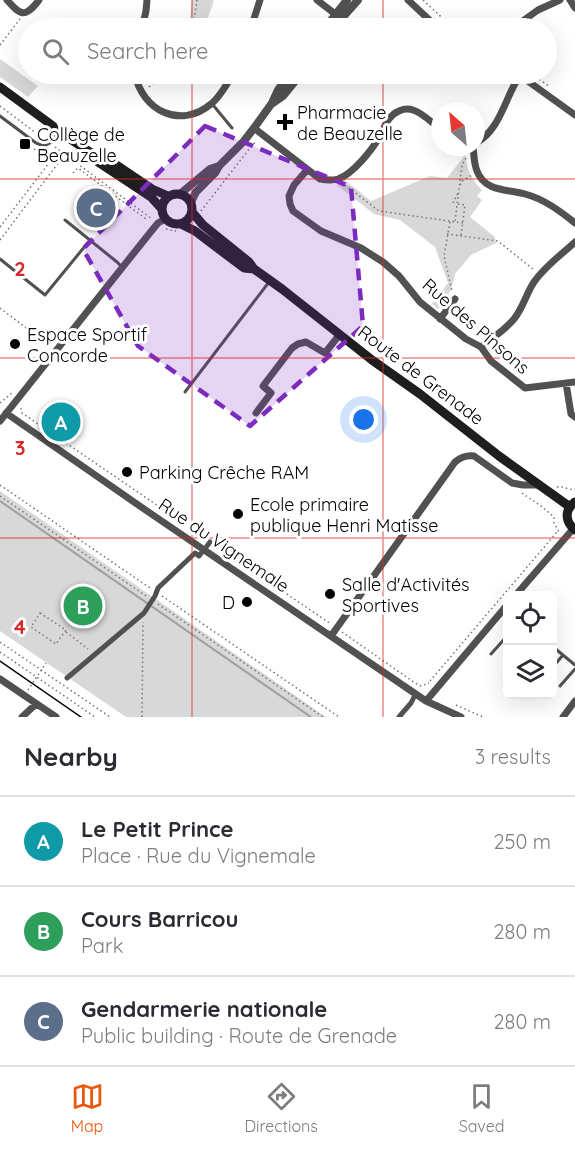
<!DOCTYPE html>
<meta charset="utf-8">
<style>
body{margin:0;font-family:Quicksand,sans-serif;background:#f7f7f7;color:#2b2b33}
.controls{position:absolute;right:18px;bottom:18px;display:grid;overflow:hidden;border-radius:9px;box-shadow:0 6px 24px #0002}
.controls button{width:54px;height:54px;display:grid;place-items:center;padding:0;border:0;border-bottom:2px solid #e1e1e2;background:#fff;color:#2b2b33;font:30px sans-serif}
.compass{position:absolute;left:431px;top:102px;width:54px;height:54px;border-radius:50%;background:#fff;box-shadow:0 6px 24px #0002;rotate:333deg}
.you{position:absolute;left:364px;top:420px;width:21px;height:21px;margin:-15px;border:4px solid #fff;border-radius:50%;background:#1a73e8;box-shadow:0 0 0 9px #1a73e833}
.badge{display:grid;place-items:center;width:39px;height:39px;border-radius:50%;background:#ea580c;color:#fff;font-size:20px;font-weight:700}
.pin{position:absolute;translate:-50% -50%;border:3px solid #fff;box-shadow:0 2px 6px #0006}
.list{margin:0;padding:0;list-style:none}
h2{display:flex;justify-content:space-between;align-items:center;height:78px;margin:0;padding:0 24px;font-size:26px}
h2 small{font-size:20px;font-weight:400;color:#7c7c81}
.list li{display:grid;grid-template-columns:39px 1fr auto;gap:18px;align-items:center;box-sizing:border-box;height:90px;padding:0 24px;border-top:2px solid #e1e1e2}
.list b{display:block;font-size:22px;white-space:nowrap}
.list p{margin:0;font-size:20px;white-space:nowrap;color:#7c7c81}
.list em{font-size:20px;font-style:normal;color:#7c7c81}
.icon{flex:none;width:33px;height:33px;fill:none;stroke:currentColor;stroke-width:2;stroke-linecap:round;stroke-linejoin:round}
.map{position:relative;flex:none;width:575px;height:717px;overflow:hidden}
.search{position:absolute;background:#fff;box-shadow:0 6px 24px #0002;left:18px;right:18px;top:18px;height:66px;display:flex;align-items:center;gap:15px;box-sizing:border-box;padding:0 21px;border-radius:33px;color:#7c7c81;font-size:22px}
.sheet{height:348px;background:#fff}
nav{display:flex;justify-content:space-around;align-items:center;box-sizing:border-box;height:84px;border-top:2px solid #e1e1e2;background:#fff;font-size:16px;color:#7c7c81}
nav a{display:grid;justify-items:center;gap:3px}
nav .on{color:#ea580c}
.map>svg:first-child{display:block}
.green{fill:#d8d8d8}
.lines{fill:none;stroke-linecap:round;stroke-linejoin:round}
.stream{stroke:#9f9f9f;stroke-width:2}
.path{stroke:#737373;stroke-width:1.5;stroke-dasharray:1.5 3;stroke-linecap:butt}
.service{stroke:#515151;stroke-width:3}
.pedestrian{stroke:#515151;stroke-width:5}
.minor{stroke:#515151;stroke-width:7}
.tertiary{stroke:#515151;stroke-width:8}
.secondary{stroke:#1e1e1e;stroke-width:9}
.tram{stroke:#000;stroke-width:1.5}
.marked{fill:#7b2cbf;fill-opacity:0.2;stroke:#7b2cbf;stroke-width:4.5;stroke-dasharray:12 8;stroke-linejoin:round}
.grid{fill:none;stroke:#d62828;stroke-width:1.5;stroke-opacity:0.55}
.poi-dot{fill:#000;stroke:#fff;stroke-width:2}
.labels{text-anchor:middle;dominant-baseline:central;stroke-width:6;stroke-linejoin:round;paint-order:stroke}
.poi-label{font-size:18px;fill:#000;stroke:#fff;text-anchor:start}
.street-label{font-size:18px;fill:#000;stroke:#fff}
.grid-label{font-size:20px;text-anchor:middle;font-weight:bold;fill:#d62828;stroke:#fff;stroke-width:6;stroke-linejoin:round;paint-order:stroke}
</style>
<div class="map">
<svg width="575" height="717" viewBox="0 0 575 717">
<rect width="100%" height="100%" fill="#fff"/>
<!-- green -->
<path class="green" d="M192,0h22l-8,24 3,1 -1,3h-19z
M0,59l38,27 -10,11 -28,-20z
M465,155c3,16 5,23 17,35l-5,6 5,4 -12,17 25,20 1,6 -25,12 -16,19 -4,16 -13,19 -6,-5 16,-21 -13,-36 -35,-27 -26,-6 -37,-29 8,-5 26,21 59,-25 17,2z
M0,491l326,226h-200l-126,-86z"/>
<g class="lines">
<!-- stream -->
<path class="stream" d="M0,501l311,216"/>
<!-- path -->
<path class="path" d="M423,0l30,28
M193,28l4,-28
M498,28l11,-6
M0,45l20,-26
M532,74l18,13
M149,87l15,-13
M0,106l44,33
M55,147l97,72
M34,149l23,12
M73,173l5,-5 68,51
M345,185l34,26 84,12
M460,185l2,-4 10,-6
M453,203l5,-10
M458,204l7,1 -4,30
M201,211l52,-67 4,-2
M455,221l7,-56 4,-7
M450,222l-6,34 8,35
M0,227l52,-68
M166,229l10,2
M447,234l51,7 36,29
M0,240l65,-86
M0,308l47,36
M0,403l13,-11
M21,408l1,5 183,125
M0,485l150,103
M557,487c6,-2 11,4 18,2
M522,493l19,13 13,11v6l6,11
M0,496l146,100
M216,546l115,78
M162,596l177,121
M158,604l165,113
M40,613l26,17 -10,14 -25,-17z
M66,632l22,17
M342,632l73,51 6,3 8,-3
M0,642l110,75
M0,652l95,65
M430,681l127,-149
M28,690l18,-27
M456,705l27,12
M142,717l1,-95"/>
<!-- service -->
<path class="service" d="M213,105l19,23
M0,116l36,27 8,3 10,-5 4,-4
M65,220l52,42 5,5
M0,259l45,36 45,-55
M185,392l84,-110
M552,646l23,19
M491,654l17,-19
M507,664l1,-1
M552,668l11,-13
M560,686l15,-17"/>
<!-- pedestrian -->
<path class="pedestrian" d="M207,546l3,-4
M67,678l77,-65 11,-17 3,-8 37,-35 4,3 3,-4
M399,717l12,-14 3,-6"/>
<!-- minor -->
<path class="minor" d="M7,0c14,16 18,18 32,0
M317,0l22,17
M408,0l30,28
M570,0l5,8
M142,28l4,-17 1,-11
M251,28l9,-28
M513,28l25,-18 22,-10
M135,74c7,36 45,56 76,30 9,-7 16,-20 22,-30
M518,74l57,41
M254,128l66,51c6,1 11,2 18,0 15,-5 34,-29 42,-43 3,-5 5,-12 9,-17 5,-7 15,-12 24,-9 10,3 19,13 27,19
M476,143c25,-14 29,-46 44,-68
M473,147c1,8 1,17 4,24 8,21 30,18 48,23 19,5 35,17 50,29
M307,170l-13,15 -5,11 1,8 3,7 28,20 40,17 22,14 16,14 21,26 46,37 15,8 10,14 34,27 50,-6
M440,319l15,-20
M481,347c11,-9 23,-16 33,-28 9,-11 12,-25 20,-37 11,-16 27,-27 41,-40
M566,383l5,31 4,3
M6,413l141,98 279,190 35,16
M256,413l15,-20 -8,-7 29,-38 6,-4 8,-2 19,11 15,-19
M0,421l149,-187 9,-11 7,-4
M515,596l58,-67
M331,636l124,-174c6,-5 11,-7 19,-6l38,27 11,2h15
M0,679l56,38
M426,701l82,-97
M22,717l14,-13
M563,717l12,-16"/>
<!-- tertiary -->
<path class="tertiary" d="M325,28l22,-28
M333,28l25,-28
M273,103l10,-7 18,-22
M180,194l30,-25 9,-3
M191,202l5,-10 19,-19 4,-7 25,-25 10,-13 18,-25 6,-13 12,-16"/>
<!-- secondary -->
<path class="secondary" d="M0,87l53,39c2,7 8,11 14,11l29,19 2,6 53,35 10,11
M96,156h7l49,33 16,7
M162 209a15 15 0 1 1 30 0a15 15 0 1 1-30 0Z
M192,212l11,13 46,37 5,7 28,20 90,71 48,34 79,62 71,51
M181,224l14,7 49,37 10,1
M575,502c-11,8 -10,20 0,28"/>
<!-- tram -->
<path class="tram" d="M0,661l81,56"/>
</g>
<!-- marked area -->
<path class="marked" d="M205,126l146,61 12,139 -113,100 -112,-80 -55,-97z"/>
<!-- grid -->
<path class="grid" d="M192,0v28M383,0v28M192,74v643M383,74v643M0,179h575M0,358h575M0,538h575"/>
<!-- markers -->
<g class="poi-dot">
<path d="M282 113h6v6h6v6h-6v6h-6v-6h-6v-6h6z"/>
<rect x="19" y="138" width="12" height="12" rx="3"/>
<circle cx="15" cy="344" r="6"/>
<circle cx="127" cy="472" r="6"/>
<circle cx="238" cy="514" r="6"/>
<circle cx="330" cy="594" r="6"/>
<circle cx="247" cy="602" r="6"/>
</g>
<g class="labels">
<!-- poi labels -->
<g class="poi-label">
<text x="297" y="112">Pharmacie<tspan x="297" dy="21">de Beauzelle</tspan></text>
<text x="37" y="134">Collège de<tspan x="37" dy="21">Beauzelle</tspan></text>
<text x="27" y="334">Espace Sportif<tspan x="27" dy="21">Concorde</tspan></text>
<text x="139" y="472">Parking Crêche RAM</text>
<text x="250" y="504">Ecole primaire<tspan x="250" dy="21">publique Henri Matisse</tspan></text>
<text x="342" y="584">Salle d'Activités<tspan x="342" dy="21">Sportives</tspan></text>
<text x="235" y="602" text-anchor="end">D</text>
</g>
<!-- street labels -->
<g class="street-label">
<text transform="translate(476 326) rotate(41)">Rue des Pinsons</text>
<text transform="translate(421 375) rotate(37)">Route de Grenade</text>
<text transform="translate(224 545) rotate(34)">Rue du Vignemale</text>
</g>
</g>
<g class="grid-label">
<text x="20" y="276">2</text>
<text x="20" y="455">3</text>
<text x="20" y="634">4</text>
</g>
</svg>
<div class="controls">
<button><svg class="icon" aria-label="locate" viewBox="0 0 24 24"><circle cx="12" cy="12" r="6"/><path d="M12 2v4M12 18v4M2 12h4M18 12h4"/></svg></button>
<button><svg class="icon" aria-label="layers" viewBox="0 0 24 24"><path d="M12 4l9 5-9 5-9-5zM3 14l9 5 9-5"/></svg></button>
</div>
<svg class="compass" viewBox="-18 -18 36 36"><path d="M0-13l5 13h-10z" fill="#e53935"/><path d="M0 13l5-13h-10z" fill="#7c7c81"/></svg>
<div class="you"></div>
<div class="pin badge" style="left:61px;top:422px;background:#0f9aa8">A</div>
<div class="pin badge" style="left:83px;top:606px;background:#2e9e5b">B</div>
<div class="pin badge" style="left:96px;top:208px;background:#5c6f8a">C</div>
<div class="search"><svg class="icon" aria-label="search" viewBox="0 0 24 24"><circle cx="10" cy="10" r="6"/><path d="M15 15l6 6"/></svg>Search here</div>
</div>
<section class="sheet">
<h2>Nearby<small>3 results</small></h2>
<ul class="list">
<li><span class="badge" style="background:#0f9aa8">A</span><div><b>Le Petit Prince</b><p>Place · Rue du Vignemale</p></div><em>250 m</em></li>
<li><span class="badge" style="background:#2e9e5b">B</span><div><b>Cours Barricou</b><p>Park</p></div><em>280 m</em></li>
<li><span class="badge" style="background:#5c6f8a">C</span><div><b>Gendarmerie nationale</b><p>Public building · Route de Grenade</p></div><em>280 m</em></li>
</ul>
</section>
<nav>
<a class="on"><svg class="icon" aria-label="map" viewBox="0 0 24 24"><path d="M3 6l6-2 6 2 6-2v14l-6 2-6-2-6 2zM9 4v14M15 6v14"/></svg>Map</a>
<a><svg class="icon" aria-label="directions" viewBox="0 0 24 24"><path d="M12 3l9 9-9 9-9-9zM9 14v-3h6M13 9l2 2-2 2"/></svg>Directions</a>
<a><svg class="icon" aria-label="saved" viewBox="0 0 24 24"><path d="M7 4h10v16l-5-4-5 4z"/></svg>Saved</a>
</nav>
